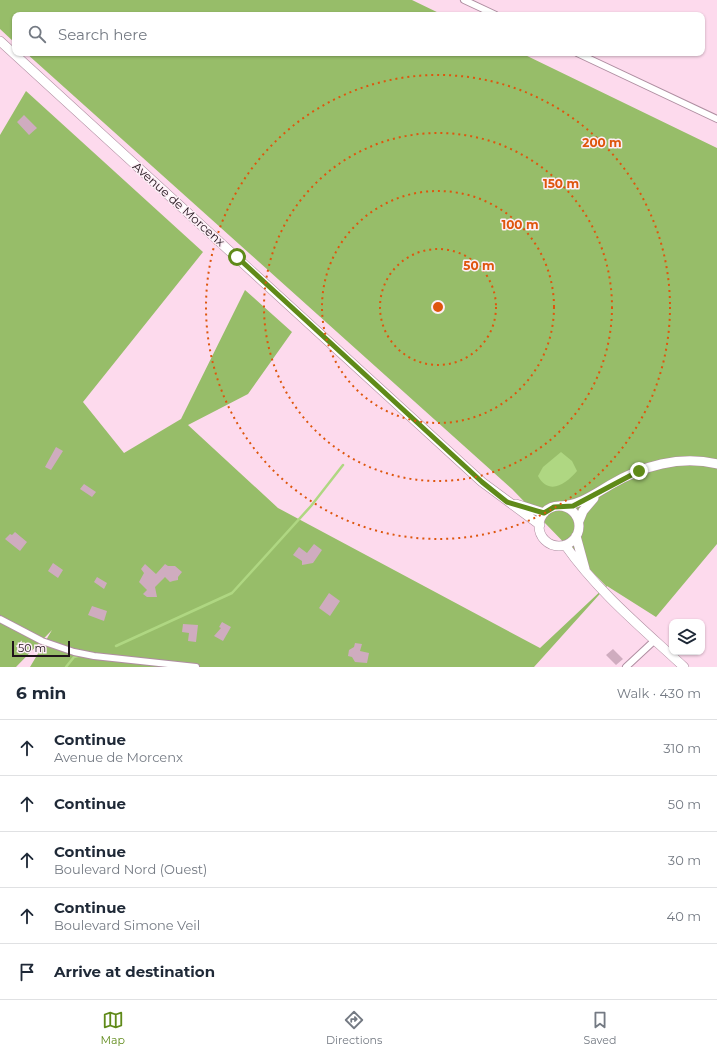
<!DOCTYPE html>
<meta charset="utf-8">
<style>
body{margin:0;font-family:Montserrat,sans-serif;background:#f2f2f3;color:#1f2937}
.controls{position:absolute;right:12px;bottom:12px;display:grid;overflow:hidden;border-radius:8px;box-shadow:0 1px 3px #0004}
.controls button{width:36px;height:36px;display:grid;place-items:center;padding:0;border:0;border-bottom:1px solid #e0e1e3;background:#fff;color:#1f2937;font:20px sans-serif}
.scale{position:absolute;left:12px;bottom:10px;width:58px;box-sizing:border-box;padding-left:4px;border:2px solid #20141b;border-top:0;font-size:11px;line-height:14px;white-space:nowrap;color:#20141b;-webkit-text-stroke:3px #fdeef6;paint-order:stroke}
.stop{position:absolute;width:12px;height:12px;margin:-9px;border:3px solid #5f8a19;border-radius:50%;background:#fff}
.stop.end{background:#5f8a19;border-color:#fff;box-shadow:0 1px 4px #0008}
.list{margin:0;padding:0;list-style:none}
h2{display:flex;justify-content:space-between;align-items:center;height:52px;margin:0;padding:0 16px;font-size:17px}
h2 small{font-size:13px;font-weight:400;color:#747a83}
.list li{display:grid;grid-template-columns:26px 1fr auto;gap:12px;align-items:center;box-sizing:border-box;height:56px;padding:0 16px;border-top:1px solid #e0e1e3}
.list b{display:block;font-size:15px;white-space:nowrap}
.list p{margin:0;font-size:13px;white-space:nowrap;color:#747a83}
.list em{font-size:13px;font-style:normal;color:#747a83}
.icon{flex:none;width:22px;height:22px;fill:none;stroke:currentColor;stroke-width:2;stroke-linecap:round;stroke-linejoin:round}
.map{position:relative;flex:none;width:717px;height:667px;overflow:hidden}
.search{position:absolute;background:#fff;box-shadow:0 1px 3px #0004;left:12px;right:12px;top:12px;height:44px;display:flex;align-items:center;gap:10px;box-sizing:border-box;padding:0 14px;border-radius:8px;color:#747a83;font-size:15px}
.sheet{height:332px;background:#fff}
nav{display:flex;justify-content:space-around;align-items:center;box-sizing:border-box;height:56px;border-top:1px solid #e0e1e3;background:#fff;font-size:11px;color:#747a83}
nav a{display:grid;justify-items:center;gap:2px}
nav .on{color:#5f8a19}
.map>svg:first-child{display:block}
.forest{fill:#97bd69}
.water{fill:#afd782}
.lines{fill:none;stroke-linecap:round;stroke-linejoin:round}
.stream{stroke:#afd782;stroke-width:2.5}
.building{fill:#cfacbf}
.minor-casing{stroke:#af8ea1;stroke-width:8}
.secondary-casing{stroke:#af8ea1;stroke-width:10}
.minor{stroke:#fff;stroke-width:6}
.secondary{stroke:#fff;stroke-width:9}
.route{stroke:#5f8a19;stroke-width:5}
.ring{fill:none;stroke:#de560d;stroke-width:2;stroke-dasharray:2 4}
.labels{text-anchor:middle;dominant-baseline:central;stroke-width:3;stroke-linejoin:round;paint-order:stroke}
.street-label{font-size:12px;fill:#20141b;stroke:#fdeef6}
.centre{fill:#de560d;stroke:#fdeef6;stroke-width:2}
.ring-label{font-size:12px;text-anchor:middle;font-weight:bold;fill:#de560d;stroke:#fdeef6;stroke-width:3;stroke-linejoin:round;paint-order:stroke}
</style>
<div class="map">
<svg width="717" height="667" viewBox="0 0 717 667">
<rect width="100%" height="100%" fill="#fddaed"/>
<!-- forest -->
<path class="forest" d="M0,0h412l31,15h-428v28l-15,-14z
M26,53h495l196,95v396l-61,73 -49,-31 -73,81h-504l22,-37 -36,37h-16v-532l26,-44 177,161 -120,150 41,51 57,-34 64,-129 47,42 -44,62 -60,31 90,83 262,140 66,-62 -94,-97z"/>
<!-- water -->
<path class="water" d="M561,452l11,9 5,10c-11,13 -28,25 -39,5l5,-9z"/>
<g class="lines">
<!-- stream -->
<path class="stream" d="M116,646l116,-53 79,-87 32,-41
M66,667l8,-10 4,-1"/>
</g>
<!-- building -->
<path class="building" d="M24,115l13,13 -8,7 -12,-13z
M56,447l7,4 -12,19 -6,-3z
M84,484l12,8 -4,5 -12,-8z
M15,532l12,10 -7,9 -15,-12 5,-5 2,1z
M314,544l8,6 -9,13 -11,2v-4l-9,-6 6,-8 8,6z
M53,563l10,7 -5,8 -10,-7z
M145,564l11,10 9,-10 3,2h7l7,6 -4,5v3l-5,1 -3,1 -5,-5 -10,10 2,10h-10l-4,-3 4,-4 -8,-8 5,-9 -3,-4z
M97,577l10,6 -3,6 -10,-7z
M329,593l11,8 -10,15 -11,-8z
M92,606l15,5 -3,10 -16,-6z
M222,622l9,5 -8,14 -9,-5 7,-8 -2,-1z
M183,624l15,1 -2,17 -8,-1 1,-8 -7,-1z
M355,643l7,1 -2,7 9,2 -2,10 -12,-1 -3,-5 -4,-1 1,-6 5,-3z
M613,649l10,10 -7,6 -10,-10z"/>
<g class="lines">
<defs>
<path id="minor" d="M464,0l32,15
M577,53l140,66
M0,619l42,22 32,11 20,4 102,11
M626,667l29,-27"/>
<path id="secondary" d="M0,41l482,441 58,43
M516,504l28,9
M560,506c20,-1 33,-11 50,-21 32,-19 70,-30 107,-21
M539 526a20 20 0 1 1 40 0a20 20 0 1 1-40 0Z
M579,521l4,-10 11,-13
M576,536l9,33
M565,545c33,47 77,83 119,122"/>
</defs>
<!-- minor casing -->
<use href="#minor" class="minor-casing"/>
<!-- secondary casing -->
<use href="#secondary" class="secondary-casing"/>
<!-- minor -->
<use href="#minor" class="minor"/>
<!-- secondary -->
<use href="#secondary" class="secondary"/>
</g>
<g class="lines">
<!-- route -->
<path class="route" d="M237,257l245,225 25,20 37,11 10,-6 19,-1 66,-35"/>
</g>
<!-- distance rings -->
<g class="ring">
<circle cx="438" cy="307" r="58"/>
<circle cx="438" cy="307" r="116"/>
<circle cx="438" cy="307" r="174"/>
<circle cx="438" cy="307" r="232"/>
</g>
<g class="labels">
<!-- street labels -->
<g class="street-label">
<text transform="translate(179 204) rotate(42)">Avenue de Morcenx</text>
</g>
</g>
<circle cx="438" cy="307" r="6" class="centre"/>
<g class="ring-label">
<text x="602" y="147">200 m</text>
<text x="561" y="188">150 m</text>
<text x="520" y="229">100 m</text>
<text x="479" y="270">50 m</text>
</g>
</svg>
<div class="controls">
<button><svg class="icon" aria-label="layers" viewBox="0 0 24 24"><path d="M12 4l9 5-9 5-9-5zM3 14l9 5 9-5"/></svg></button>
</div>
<div class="scale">50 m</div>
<div class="stop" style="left:237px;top:257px"></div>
<div class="stop end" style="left:639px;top:471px"></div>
<div class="search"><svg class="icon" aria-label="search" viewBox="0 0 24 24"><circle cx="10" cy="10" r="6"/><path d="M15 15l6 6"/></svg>Search here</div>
</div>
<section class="sheet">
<h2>6 min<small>Walk · 430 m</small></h2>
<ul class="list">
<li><svg class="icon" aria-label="ahead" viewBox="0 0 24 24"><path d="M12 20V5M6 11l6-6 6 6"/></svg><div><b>Continue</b><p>Avenue de Morcenx</p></div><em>310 m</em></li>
<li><svg class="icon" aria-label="ahead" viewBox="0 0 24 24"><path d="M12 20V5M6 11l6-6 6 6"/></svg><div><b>Continue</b></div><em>50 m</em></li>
<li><svg class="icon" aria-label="ahead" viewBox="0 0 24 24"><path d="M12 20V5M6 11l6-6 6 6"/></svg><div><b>Continue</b><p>Boulevard Nord (Ouest)</p></div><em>30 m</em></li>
<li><svg class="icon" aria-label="ahead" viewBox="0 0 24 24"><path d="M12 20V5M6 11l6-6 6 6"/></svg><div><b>Continue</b><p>Boulevard Simone Veil</p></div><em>40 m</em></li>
<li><svg class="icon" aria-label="arrive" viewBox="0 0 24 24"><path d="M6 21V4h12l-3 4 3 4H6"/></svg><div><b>Arrive at destination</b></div></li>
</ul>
</section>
<nav>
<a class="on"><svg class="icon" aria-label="map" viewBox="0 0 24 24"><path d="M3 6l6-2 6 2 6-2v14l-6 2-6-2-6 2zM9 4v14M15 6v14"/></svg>Map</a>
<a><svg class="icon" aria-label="directions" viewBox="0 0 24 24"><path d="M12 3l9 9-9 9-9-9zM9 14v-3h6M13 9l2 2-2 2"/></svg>Directions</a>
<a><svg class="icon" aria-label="saved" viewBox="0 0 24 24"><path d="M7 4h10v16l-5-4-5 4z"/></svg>Saved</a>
</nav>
